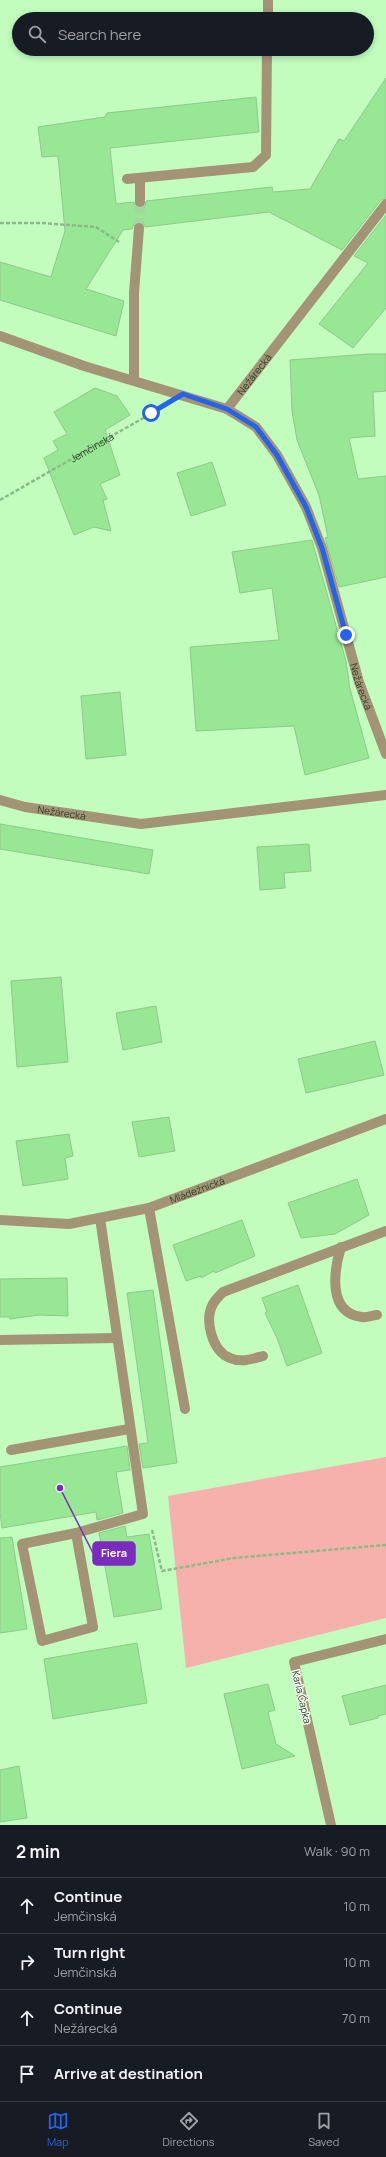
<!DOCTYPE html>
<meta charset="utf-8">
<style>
body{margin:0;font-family:Manrope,sans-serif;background:#20242c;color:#f1f3f6}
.stop{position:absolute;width:12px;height:12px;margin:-9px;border:3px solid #2563eb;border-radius:50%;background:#fff}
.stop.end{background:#2563eb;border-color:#fff;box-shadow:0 1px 4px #0008}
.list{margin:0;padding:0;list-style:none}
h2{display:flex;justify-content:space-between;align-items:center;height:52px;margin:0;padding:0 16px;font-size:17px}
h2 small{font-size:13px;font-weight:400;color:#9ea1a6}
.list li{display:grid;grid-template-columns:26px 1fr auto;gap:12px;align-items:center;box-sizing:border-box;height:56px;padding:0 16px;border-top:1px solid #363941}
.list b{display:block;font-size:15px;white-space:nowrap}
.list p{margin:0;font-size:13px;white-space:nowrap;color:#9ea1a6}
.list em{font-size:13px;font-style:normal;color:#9ea1a6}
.icon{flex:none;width:22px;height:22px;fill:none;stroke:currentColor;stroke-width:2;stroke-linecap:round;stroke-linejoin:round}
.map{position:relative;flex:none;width:386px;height:1825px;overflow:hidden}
.search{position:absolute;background:#171b24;box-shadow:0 2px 6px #0003;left:12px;right:12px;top:12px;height:44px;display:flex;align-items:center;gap:10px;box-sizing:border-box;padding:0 14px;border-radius:22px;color:#9ea1a6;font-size:15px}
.sheet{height:276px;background:#171b24}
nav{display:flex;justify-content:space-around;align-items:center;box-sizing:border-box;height:56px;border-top:1px solid #363941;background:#171b24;font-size:11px;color:#9ea1a6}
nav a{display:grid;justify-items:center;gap:2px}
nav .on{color:#2563eb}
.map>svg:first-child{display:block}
.green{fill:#f7b1ac}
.building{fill:#97e794;stroke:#8fc88b}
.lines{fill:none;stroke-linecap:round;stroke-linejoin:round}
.minor-tunnel{stroke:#a3d7a0;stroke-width:10;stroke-dasharray:10 5;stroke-linecap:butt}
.path{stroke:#8bba88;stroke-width:2.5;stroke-dasharray:4 2;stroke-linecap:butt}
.minor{stroke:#a49476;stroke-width:10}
.route{stroke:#2563eb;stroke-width:5}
.labels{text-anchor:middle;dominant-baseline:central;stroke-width:3;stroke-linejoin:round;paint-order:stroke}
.street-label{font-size:10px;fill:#294128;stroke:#f0fbef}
.leader{fill:none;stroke:#7b2cbf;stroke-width:1.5}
.callout-dot{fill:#7b2cbf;stroke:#f0fbef;stroke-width:1.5}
.callout{fill:#7b2cbf;stroke:#7b2cbf;stroke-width:1.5}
.callout-label{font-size:11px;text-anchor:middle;font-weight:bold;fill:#fff}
</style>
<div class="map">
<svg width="386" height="1825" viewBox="0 0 386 1825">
<rect width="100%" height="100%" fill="#c2fdbe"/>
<!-- green -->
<path class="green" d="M386,1457v161l-200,50 -18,-172z"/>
<!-- building -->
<path class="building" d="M386,78v120l-5,2 -39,50 -73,-38 -124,15 -2,-4 -4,-1 -5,2 -2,5 -9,1 -37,59 38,12 -8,35 -116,-36v-38l51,15 14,-46 -7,-75 -16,1 -4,-30 67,-10 2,-4 149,-16 3,35 -149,16 6,56 18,-2 2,5 4,1 5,-2 1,-5 126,-14 1,5 37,-3 29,-50 5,2z
M386,215v93l-33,40 -34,-24 49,-61 -14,-7z
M368,354h18v37l-13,1 2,44 -26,2 9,41 28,-3v101l-47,10 -14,-49 3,-1 -9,-42 -22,-55 -5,-29 -2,-51z
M95,388l22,8 13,19 -25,15 15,45 -20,9 7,15 -4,1 8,31 -17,-4 -20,8 -30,-77 14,-8 -5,-9 14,-7 -13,-22z
M212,462l14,43 -35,11 -14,-43z
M312,540l34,121 4,28 19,69 -64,17 -11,-49 -98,5 -6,-84 89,-7 -7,-52 -32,5 -8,-41z
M120,692l6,63 -40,4 -5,-63z
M0,824l153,26 -4,24 -149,-25z
M309,844l2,27 -27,2 1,15 -25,2 -3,-43z
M61,977l7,85 -51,5 -6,-86z
M156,1006l6,36 -39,8 -7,-37z
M375,1041l9,34 -78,18 -8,-34z
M169,1117l6,34 -36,6 -7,-35z
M69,1134l4,22 -8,2 3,21 -45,7 -7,-45z
M357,1179l12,36 -34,19 -34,4 -13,-35z
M242,1220l13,36 -40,17 -1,-2 -13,7v-2l-15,5 -13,-36z
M67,1278l1,38 -29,-1 -29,4v-2h-10v-38z
M298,1285l24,68 -35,13 -10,-28 -12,-25 2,-1 -5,-14z
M153,1290l24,173 -34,5 -4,-24 9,-1 -21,-150z
M127,1446l3,24 -14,2 7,41 -26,7 -1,-8 -94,16 -2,-15v-46z
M125,1526l2,11 22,-3 13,75 -48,8 -15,-84z
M12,1537l15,92 -27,4v-95z
M137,1643l10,60 -94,16 -9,-60z
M268,1684l7,26 -7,2 8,32 19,12 -53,13 -18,-75z
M386,1685v29l-8,2v2l-28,7 -8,-29z
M19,1766l8,52 -27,4v-52z"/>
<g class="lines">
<!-- minor-tunnel -->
<path class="minor-tunnel" d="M139,228l1,-26"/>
<!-- path -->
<g class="path">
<path d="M0,223h41l55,4 23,15"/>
<path id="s1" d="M0,500l159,-91"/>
<path d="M152,1530l10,41 72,-13 152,-13"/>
</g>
<!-- minor -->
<g class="minor">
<path d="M268,19v-19"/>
<path d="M127,179l126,-12 13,-12 1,-106"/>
<path d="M140,202v-24"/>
<path id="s2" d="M0,336l84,30 143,43 29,18 21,28 29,52 16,41 37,134 27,72"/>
<path d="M134,380v-87l5,-65"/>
<path id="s3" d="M227,409l159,-205"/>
<path id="s4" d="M0,800l25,7 116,17 245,-29"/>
<path d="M149,1208l36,201"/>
<path id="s5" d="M0,1220l69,4 80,-16 237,-89"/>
<path d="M341,1247c-7,23 -14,66 21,70 5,1 11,-2 15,-2"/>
<path d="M0,1340l117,-2"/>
<path d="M263,1356c-11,3 -22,7 -33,2 -18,-7 -26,-38 -17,-54 2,-4 6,-8 10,-12l163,-61"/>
<path d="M11,1450l118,-21"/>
<path d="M76,1533l17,94 -51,14 -20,-97 54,-11 67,-19 -43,-296"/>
<path d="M331,1825l-37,-163 92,-23"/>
</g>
</g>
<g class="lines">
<!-- route -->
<path class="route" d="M151,413l32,-19 44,15 29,18 21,28 29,52 16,41 24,87"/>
</g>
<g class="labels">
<!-- street labels -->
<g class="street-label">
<text stroke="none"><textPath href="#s3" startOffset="44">Nežárecká</textPath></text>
<text stroke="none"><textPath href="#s1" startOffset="106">Jemčinská</textPath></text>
<text stroke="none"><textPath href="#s2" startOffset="555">Nežárecká</textPath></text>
<text stroke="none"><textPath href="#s4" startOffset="63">Nežárecká</textPath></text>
<text stroke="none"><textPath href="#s5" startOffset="202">Mládežnická</textPath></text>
<text transform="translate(302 1697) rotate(77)">Karla Čapka</text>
</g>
</g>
<!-- callouts -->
<path class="leader" d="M60 1488L93 1553"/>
<circle class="callout-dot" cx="60" cy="1488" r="4"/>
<rect class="callout" x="93" y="1542" width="42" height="23" rx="4"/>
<g class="callout-label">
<text x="114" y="1557">Fiera</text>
</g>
</svg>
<div class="stop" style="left:151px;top:413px"></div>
<div class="stop end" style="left:346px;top:635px"></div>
<div class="search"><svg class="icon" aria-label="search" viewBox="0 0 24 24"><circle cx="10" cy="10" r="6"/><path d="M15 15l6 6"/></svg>Search here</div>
</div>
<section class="sheet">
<h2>2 min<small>Walk · 90 m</small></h2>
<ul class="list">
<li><svg class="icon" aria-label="ahead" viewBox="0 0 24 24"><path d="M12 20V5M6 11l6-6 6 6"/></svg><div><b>Continue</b><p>Jemčinská</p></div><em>10 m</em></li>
<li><svg class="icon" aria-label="right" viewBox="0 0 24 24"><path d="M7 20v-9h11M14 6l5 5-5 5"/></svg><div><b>Turn right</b><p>Jemčinská</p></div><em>10 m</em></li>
<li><svg class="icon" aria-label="ahead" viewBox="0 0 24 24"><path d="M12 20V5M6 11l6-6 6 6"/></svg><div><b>Continue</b><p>Nežárecká</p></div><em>70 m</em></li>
<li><svg class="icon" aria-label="arrive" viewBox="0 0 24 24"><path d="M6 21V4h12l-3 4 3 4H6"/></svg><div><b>Arrive at destination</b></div></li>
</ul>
</section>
<nav>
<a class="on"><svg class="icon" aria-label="map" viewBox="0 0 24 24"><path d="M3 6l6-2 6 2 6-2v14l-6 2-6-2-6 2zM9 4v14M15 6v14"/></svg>Map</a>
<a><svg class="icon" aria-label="directions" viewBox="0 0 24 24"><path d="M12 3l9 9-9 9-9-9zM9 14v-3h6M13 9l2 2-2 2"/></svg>Directions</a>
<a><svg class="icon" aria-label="saved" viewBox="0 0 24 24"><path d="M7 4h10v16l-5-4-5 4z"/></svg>Saved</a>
</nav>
